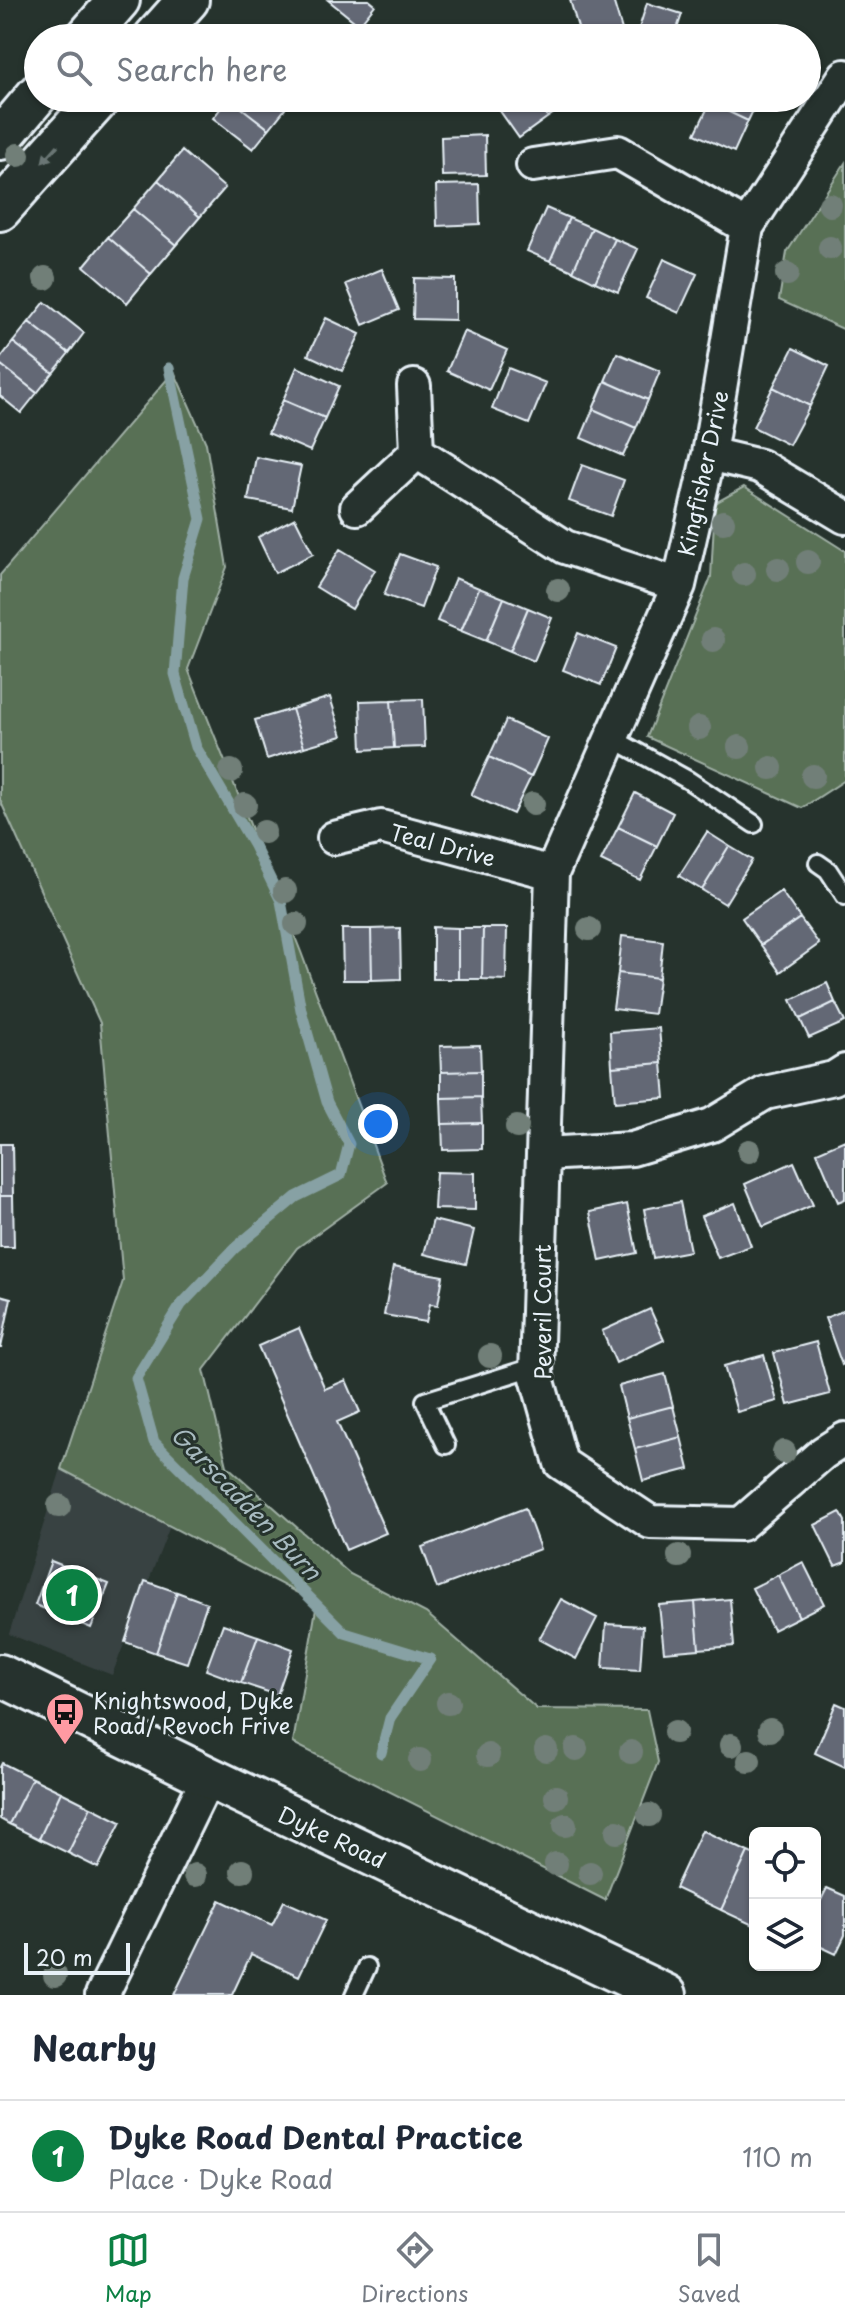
<!DOCTYPE html>
<meta charset="utf-8">
<style>
body{margin:0;font-family:"Playpen Sans",sans-serif;background:#f2f2f3;color:#1f2937}
.controls{position:absolute;right:24px;bottom:24px;display:grid;overflow:hidden;border-radius:12px;box-shadow:0 2px 6px #0004}
.controls button{width:72px;height:72px;display:grid;place-items:center;padding:0;border:0;border-bottom:2px solid #e0e1e3;background:#fff;color:#1f2937;font:40px sans-serif}
.scale{position:absolute;left:24px;bottom:20px;width:106px;box-sizing:border-box;padding-left:8px;border:4px solid #e8f1f8;border-top:0;font-size:22px;line-height:28px;white-space:nowrap;color:#e8f1f8;-webkit-text-stroke:6px #26332d;paint-order:stroke}
.you{position:absolute;left:378px;top:1124px;width:28px;height:28px;margin:-20px;border:6px solid #fff;border-radius:50%;background:#1a73e8;box-shadow:0 0 0 12px #1a73e833}
.badge{display:grid;place-items:center;width:52px;height:52px;border-radius:50%;background:#0b8043;color:#fff;font-size:26px;font-weight:700}
.pin{position:absolute;translate:-50% -50%;border:4px solid #fff;box-shadow:0 2px 8px #0006}
.list{margin:0;padding:0;list-style:none}
h2{display:flex;justify-content:space-between;align-items:center;height:104px;margin:0;padding:0 32px;font-size:34px}
h2 small{font-size:26px;font-weight:400;color:#747a83}
.list li{display:grid;grid-template-columns:52px 1fr auto;gap:24px;align-items:center;box-sizing:border-box;height:112px;padding:0 32px;border-top:2px solid #e0e1e3}
.list b{display:block;font-size:30px;white-space:nowrap}
.list p{margin:0;font-size:26px;white-space:nowrap;color:#747a83}
.list em{font-size:26px;font-style:normal;color:#747a83}
.icon{flex:none;width:44px;height:44px;fill:none;stroke:currentColor;stroke-width:2;stroke-linecap:round;stroke-linejoin:round}
.map{position:relative;flex:none;width:845px;height:1995px;overflow:hidden}
.search{position:absolute;background:#fff;box-shadow:0 2px 6px #0004;left:24px;right:24px;top:24px;height:88px;display:flex;align-items:center;gap:20px;box-sizing:border-box;padding:0 28px;border-radius:44px;color:#747a83;font-size:30px}
.sheet{height:216px;background:#fff}
nav{display:flex;justify-content:space-around;align-items:center;box-sizing:border-box;height:112px;border-top:2px solid #e0e1e3;background:#fff;font-size:22px;color:#747a83}
nav a{display:grid;justify-items:center;gap:4px}
nav .on{color:#0b8043}
.map>svg:first-child{display:block}
.built{fill:#394343}
.green{fill:#586f54;stroke:#a0b0a6;stroke-width:2}
.lines{fill:none;stroke-linecap:round;stroke-linejoin:round}
.stream{stroke:#87a1a4;stroke-width:11}
.building{fill:#646875;stroke:#e8f1f8;stroke-width:2}
.service-casing{stroke:#e8f1f8;stroke-width:22}
.minor-casing{stroke:#e8f1f8;stroke-width:38}
.tertiary-casing{stroke:#e8f1f8;stroke-width:46}
.service{stroke:#26332d;stroke-width:16}
.minor{stroke:#26332d;stroke-width:32}
.tertiary{stroke:#26332d;stroke-width:40}
.tree{fill:#717f78}
.oneway{fill:#6a7674}
.labels{text-anchor:middle;dominant-baseline:central;stroke-width:6;stroke-linejoin:round;paint-order:stroke}
.street-label{font-size:22px;fill:#e8f1f8;stroke:#26332d}
.poi-label{font-size:22px;fill:#e8f1f8;stroke:#26332d;text-anchor:start}
.water-label{font-size:24px;font-style:italic;fill:#a8bbc0;stroke:#26332d}
</style>
<div class="map">
<svg width="845" height="1995" viewBox="0 0 845 1995">
<rect width="100%" height="100%" fill="#26332d"/>
<filter id="ink" filterUnits="userSpaceOnUse"><feTurbulence type="fractalNoise" baseFrequency=".0125" numOctaves="2"/><feDisplacementMap in="SourceGraphic" scale="16" xChannelSelector="R" yChannelSelector="G"/><feConvolveMatrix kernelMatrix="1 2 1 2 8 2 1 2 1" color-interpolation-filters="sRGB"/></filter>
<g filter="url(#ink)">
<!-- built -->
<path class="built" d="M61,1469l109,57 -58,149 -103,-41z"/>
<!-- green -->
<path class="green" d="M845,163v167l-66,-30 8,-48z
M174,371l32,72 21,124 -39,102 113,283 86,231 -90,65 -93,122 23,96 123,108 76,39 111,96 110,1 11,52 -53,138 -312,-157 24,-140 -256,-134 62,-188 -23,-258 -100,-223v-225z
M744,487l101,64v229l-43,28 -155,-71 64,-160 4,-74z"/>
<g class="lines">
<!-- stream -->
<path class="stream" d="M169,368l32,151 -18,59 -8,96 21,73 58,99 27,55 20,109 26,92 22,42 -8,31 -45,22 -61,51 -54,57 -45,73 18,64 191,191 85,26 -40,59 -9,35"/>
</g>
<!-- building -->
<path class="building" d="M328,0h41l6,5 -16,20z
M570,0h43l10,33 -20,5h-22z
M647,3l35,11 -8,24h-38z
M229,98l40,31 -16,20 -40,-31z
M229,98h41l15,11 -16,20z
M498,98h37l13,19 -29,21 -26,-37z
M535,98h41l-28,19z
M712,98h47l-11,23 -38,-18z
M710,103l38,18 -14,31 -39,-18z
M485,135l1,40 -44,1 -1,-39z
M182,151l43,37 -25,29 -42,-37z
M158,180l42,37 -24,28 -43,-36z
M479,184l1,40 -43,2 -1,-41z
M546,208l23,10 -19,43 -23,-10z
M133,209l43,36 -25,29 -43,-37z
M569,218l23,10 -19,43 -23,-10z
M592,228l23,11 -20,43 -22,-11z
M108,237l43,37 -24,29 -43,-37z
M615,239l23,10 -20,43 -23,-10z
M664,259l33,15 -18,39 -33,-15z
M382,269l17,41 -36,15 -17,-41z
M414,278l41,1v41l-42,-1z
M45,302l39,31 -15,20 -40,-31z
M326,318l34,16 -18,37 -34,-16z
M29,322l40,31 -16,20 -40,-31z
M464,331l43,19 -18,40 -42,-19z
M13,342l40,31 -16,20 -37,-29v-5z
M793,348l36,18 -19,40 -37,-19z
M617,353l43,18 -12,29 -43,-19z
M0,364l37,29 -16,20 -21,-17z
M297,367l42,19 -14,32 -42,-18z
M508,368l38,15 -17,41 -37,-15z
M605,381l43,19 -12,28 -43,-19z
M773,387l37,19 -21,39 -36,-18z
M283,400l42,18 -15,33 -42,-18z
M593,409l43,19 -13,28 -42,-18z
M256,457l45,9 -9,42 -44,-8z
M582,465l42,15 -13,36 -42,-15z
M295,518l18,36 -38,19 -17,-36z
M340,549l35,21 -23,39 -36,-22z
M400,554l36,13 -15,41 -37,-13z
M455,578l24,10 -18,43 -24,-10z
M479,588l25,10 -18,43 -25,-10z
M504,598l24,10 -18,43 -24,-10z
M528,608l24,10 -18,43 -24,-10z
M578,633l38,15 -15,37 -38,-15z
M330,697l12,39 -38,11 -12,-38z
M423,699l2,48 -31,1 -3,-48z
M391,700l3,48 -32,2 -2,-49z
M292,709l12,38 -37,12 -12,-39z
M506,720l42,19 -17,38 -42,-20z
M489,757l42,20 -18,37 -42,-19z
M635,793l38,20 -16,33 -39,-19z
M618,827l39,19 -17,34 -39,-19z
M707,832l22,14 -27,44 -23,-14z
M729,846l23,14 -27,44 -23,-14z
M781,891l19,27 -39,27 -19,-27z
M800,918l19,26 -39,28 -19,-27z
M433,927l25,1v51h-25z
M400,928l1,51 -29,1 -1,-51z
M458,928h25l-1,51h-24z
M483,928h24l-1,52 -24,-1z
M342,929h29l1,51h-29z
M622,936l41,5 -4,37 -41,-5z
M618,973l41,5 -5,36 -41,-5z
M827,983l8,19 -35,17 -9,-19z
M835,1002l10,20 -36,16 -9,-19z
M659,1028l3,35 -50,4 -2,-35z
M480,1045l1,26 -40,1 -1,-26z
M662,1063l3,35 -50,4 -3,-35z
M481,1071v26l-40,1v-26z
M481,1097l1,26 -40,1 -1,-26z
M482,1123v26l-39,1 -1,-26z
M845,1140v59l-7,3 -21,-50z
M0,1144h12l1,52h-13z
M794,1162l19,43 -50,22 -18,-43z
M436,1172l39,1v37l-41,-1z
M0,1196h13l1,51h-14z
M680,1202l10,49 -37,7 -9,-49z
M735,1203l16,43 -33,12 -17,-42z
M627,1204l10,49 -37,8 -10,-49z
M433,1220l41,10 -8,34 -42,-10z
M393,1267l50,9 -5,29 -8,-1 -4,18 -42,-7z
M0,1295l11,3 -10,50h-1z
M650,1309l14,31 -48,23 -14,-32z
M845,1310v53l-3,2 -17,-47z
M299,1328l26,61 21,-9 14,32 -23,10 49,111 -40,17 -88,-204z
M816,1342l14,52 -42,11 -14,-52z
M764,1355l13,46 -40,11 -13,-46z
M665,1374l8,32 -46,12 -8,-32z
M673,1406l8,31 -46,12 -8,-31z
M681,1437l8,32 -46,12 -8,-32z
M525,1508l15,41 -103,39 -15,-41z
M840,1512l5,9v41l-10,4 -20,-41z
M51,1561l58,23 -18,44 -56,-23z
M803,1562l21,42 -25,13 -21,-42z
M778,1575l21,42 -26,13 -21,-42z
M145,1581l32,11 -21,61 -31,-11z
M177,1592l30,11 -20,60 -31,-10z
M561,1599l36,19 -21,41 -37,-20z
M730,1599l4,47 -35,3 -4,-47z
M695,1602l4,47 -35,3 -5,-47z
M223,1624l35,12 -17,47 -35,-13z
M606,1624l37,2 -3,44 -37,-2z
M258,1636l35,13 -16,46 -36,-12z
M836,1703l9,4v60l-30,-14z
M2,1763l30,15 -23,46 -9,-5v-52z
M32,1778l29,14 -22,47 -30,-15z
M61,1792l30,15 -23,46 -29,-14z
M91,1807l30,15 -23,46 -30,-15z
M702,1830l46,22 -27,58 -46,-22z
M748,1852l7,3v71l-34,-16z
M827,1888l18,8v39l-9,19 -21,-10v-32z
M220,1900l52,25 12,-24 42,19 -27,56 -48,-22 -19,41h-58z"/>
<g class="lines">
<defs>
<path id="service" d="M612,738l76,42 66,44
M818,863l10,7 17,26
M446,1445l-21,-44 112,-35
M354,1995l13,-28"/>
<path id="minor" d="M845,76l-98,151 -38,227 -30,131 -127,288 -16,501 25,89 89,59 91,2 82,-71 22,-14
M533,165l85,-13 129,75
M417,452l148,95 114,38
M709,454l51,12 85,51
M357,508l60,-56 -3,-66
M334,838l47,-11 171,46
M544,1154l88,-5 80,-24 53,-32 69,-15 11,-7
M102,1995l106,-218"/>
<path id="tertiary" d="M86,38l33,-38
M154,38l34,-38
M0,139l38,-45
M0,210l100,-112
M0,1675l208,102 458,218"/>
</defs>
<!-- service casing -->
<use href="#service" class="service-casing"/>
<!-- minor casing -->
<use href="#minor" class="minor-casing"/>
<!-- tertiary casing -->
<use href="#tertiary" class="tertiary-casing"/>
<!-- service -->
<use href="#service" class="service"/>
<!-- minor -->
<use href="#minor" class="minor"/>
<!-- tertiary -->
<use href="#tertiary" class="tertiary"/>
</g>
<!-- trees -->
<g class="tree">
<circle cx="18" cy="155" r="12"/>
<circle cx="830" cy="205" r="12"/>
<circle cx="830" cy="248" r="12"/>
<circle cx="787" cy="274" r="12"/>
<circle cx="45" cy="278" r="12"/>
<circle cx="723" cy="522" r="12"/>
<circle cx="808" cy="562" r="12"/>
<circle cx="778" cy="569" r="12"/>
<circle cx="744" cy="574" r="12"/>
<circle cx="558" cy="590" r="12"/>
<circle cx="713" cy="640" r="12"/>
<circle cx="699" cy="728" r="12"/>
<circle cx="739" cy="747" r="12"/>
<circle cx="771" cy="768" r="12"/>
<circle cx="231" cy="771" r="12"/>
<circle cx="813" cy="776" r="12"/>
<circle cx="533" cy="804" r="12"/>
<circle cx="245" cy="805" r="12"/>
<circle cx="264" cy="832" r="12"/>
<circle cx="285" cy="891" r="12"/>
<circle cx="296" cy="924" r="12"/>
<circle cx="589" cy="929" r="12"/>
<circle cx="517" cy="1127" r="12"/>
<circle cx="749" cy="1151" r="12"/>
<circle cx="490" cy="1356" r="12"/>
<circle cx="784" cy="1452" r="12"/>
<circle cx="59" cy="1506" r="12"/>
<circle cx="679" cy="1556" r="12"/>
<circle cx="448" cy="1703" r="12"/>
<circle cx="770" cy="1730" r="12"/>
<circle cx="675" cy="1732" r="12"/>
<circle cx="731" cy="1745" r="12"/>
<circle cx="576" cy="1749" r="12"/>
<circle cx="546" cy="1750" r="12"/>
<circle cx="631" cy="1752" r="12"/>
<circle cx="488" cy="1755" r="12"/>
<circle cx="420" cy="1760" r="12"/>
<circle cx="749" cy="1761" r="12"/>
<circle cx="556" cy="1797" r="12"/>
<circle cx="649" cy="1815" r="12"/>
<circle cx="565" cy="1825" r="12"/>
<circle cx="617" cy="1832" r="12"/>
<circle cx="556" cy="1864" r="12"/>
<circle cx="242" cy="1871" r="12"/>
<circle cx="590" cy="1873" r="12"/>
<circle cx="195" cy="1875" r="12"/>
<circle cx="55" cy="1975" r="12"/>
</g>
<!-- one-way arrows -->
<defs><path id="oneway-solid" d="M-6-.8H1V-3.2L6.5 0L1 3.2V.8H-6Z" transform="scale(2)"/></defs>
<use class="oneway" href="#oneway-solid" transform="translate(50 154) rotate(132)"/>
</g>
<!-- icons -->
<defs>
<symbol id="bus-pin" viewBox="-11 -11 22 30"><path d="M0 17L-7.5 6A9.5 9.5 0 1 1 7.5 6Z" fill="#ff9aa2" stroke="#26332d"/><path d="M-5-6H5V4H4V6H2V4H-2V6H-4V4H-5ZM-3.5-4V0h7V-4ZM-3.5 1.2v1.5H-2V1.2ZM2 1.2v1.5H3.5V1.2Z" fill="#111"/></symbol>
</defs>
<g fill-rule="evenodd">
<use href="#bus-pin" x="43" y="1690" width="44" height="60"/>
</g>
<g class="labels">
<!-- street labels -->
<g class="street-label">
<text transform="translate(702 473) rotate(-78)">Kingfisher Drive</text>
<text transform="translate(443 844) rotate(15)">Teal Drive</text>
<text transform="translate(541 1312) rotate(-90)">Peveril Court</text>
<text transform="translate(332 1836) rotate(25)">Dyke Road</text>
</g>
<!-- poi labels -->
<g class="poi-label">
<text x="93" y="1699">Knightswood, Dyke<tspan x="93" dy="25">Road/ Revoch Frive</tspan></text>
</g>
<!-- water labels -->
<g class="water-label">
<text transform="translate(247 1502) rotate(46)">Garscadden Burn</text>
</g>
</g>
</svg>
<div class="controls">
<button><svg class="icon" aria-label="locate" viewBox="0 0 24 24"><circle cx="12" cy="12" r="6"/><path d="M12 2v4M12 18v4M2 12h4M18 12h4"/></svg></button>
<button><svg class="icon" aria-label="layers" viewBox="0 0 24 24"><path d="M12 4l9 5-9 5-9-5zM3 14l9 5 9-5"/></svg></button>
</div>
<div class="scale">20 m</div>
<div class="you"></div>
<div class="pin badge" style="left:72px;top:1595px">1</div>
<div class="search"><svg class="icon" aria-label="search" viewBox="0 0 24 24"><circle cx="10" cy="10" r="6"/><path d="M15 15l6 6"/></svg>Search here</div>
</div>
<section class="sheet">
<h2>Nearby<small></small></h2>
<ul class="list">
<li><span class="badge">1</span><div><b>Dyke Road Dental Practice</b><p>Place · Dyke Road</p></div><em>110 m</em></li>
</ul>
</section>
<nav>
<a class="on"><svg class="icon" aria-label="map" viewBox="0 0 24 24"><path d="M3 6l6-2 6 2 6-2v14l-6 2-6-2-6 2zM9 4v14M15 6v14"/></svg>Map</a>
<a><svg class="icon" aria-label="directions" viewBox="0 0 24 24"><path d="M12 3l9 9-9 9-9-9zM9 14v-3h6M13 9l2 2-2 2"/></svg>Directions</a>
<a><svg class="icon" aria-label="saved" viewBox="0 0 24 24"><path d="M7 4h10v16l-5-4-5 4z"/></svg>Saved</a>
</nav>
